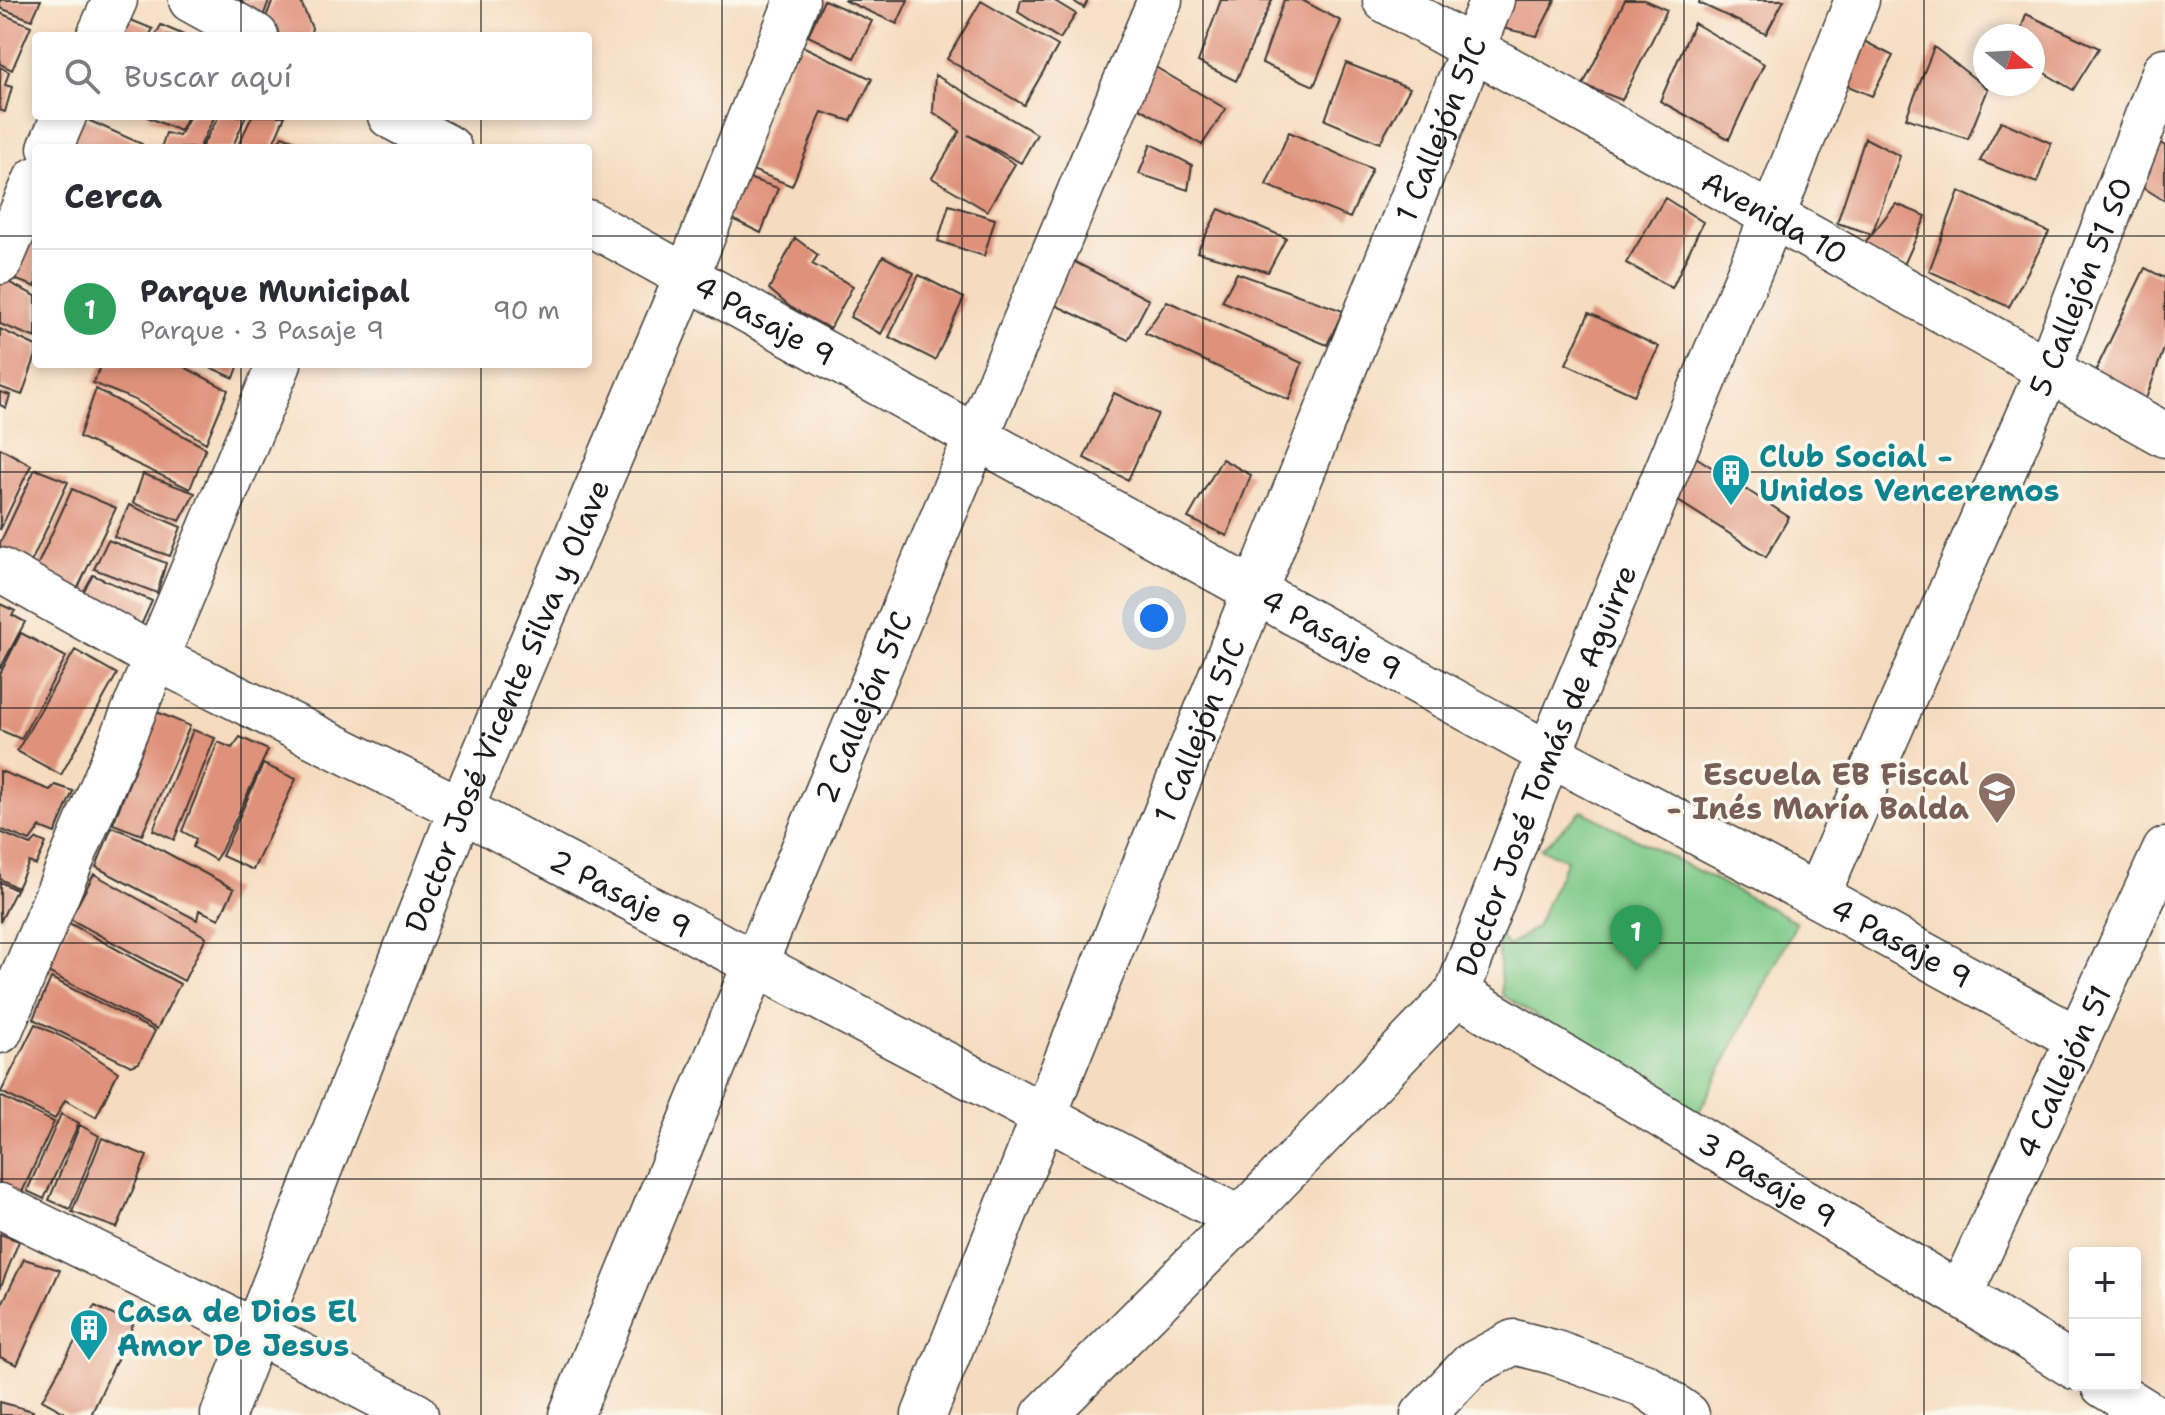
<!DOCTYPE html>
<html lang="es">
<meta charset="utf-8">
<style>
body{margin:0;font-family:"Shantell Sans",sans-serif;background:#f2f2f3;color:#2b2b33}
.controls{position:absolute;right:24px;bottom:24px;display:grid;overflow:hidden;border-radius:8px;box-shadow:0 4px 12px #0003}
.controls button{width:72px;height:72px;display:grid;place-items:center;padding:0;border:0;border-bottom:2px solid #e1e1e2;background:#fff;color:#2b2b33;font:40px sans-serif}
.compass{position:absolute;left:1973px;top:24px;width:72px;height:72px;border-radius:50%;background:#fff;box-shadow:0 4px 12px #0003;rotate:108deg}
.you{position:absolute;left:1154px;top:618px;width:28px;height:28px;margin:-20px;border:6px solid #fff;border-radius:50%;background:#1a73e8;box-shadow:0 0 0 12px #1a73e833}
.badge{display:grid;place-items:center;width:52px;height:52px;border-radius:50%;background:#0b8043;color:#fff;font-size:26px;font-weight:700}
.pin{position:absolute;translate:-50% -66px;filter:drop-shadow(0 2px 4px #0008)}
.pin::after{content:'';position:absolute;top:42px;width:28px;height:24px;background:inherit;clip-path:polygon(0 0,100% 0,50% 100%)}
.list{margin:0;padding:0;list-style:none}
h2{display:flex;justify-content:space-between;align-items:center;height:104px;margin:0;padding:0 32px;font-size:34px}
h2 small{font-size:26px;font-weight:400;color:#7c7c81}
.list li{display:grid;grid-template-columns:52px 1fr auto;gap:24px;align-items:center;box-sizing:border-box;height:120px;padding:0 32px;border-top:2px solid #e1e1e2}
.list b{display:block;font-size:30px;white-space:nowrap}
.list p{margin:0;font-size:26px;white-space:nowrap;color:#7c7c81}
.list em{font-size:26px;font-style:normal;color:#7c7c81}
.icon{flex:none;width:44px;height:44px;fill:none;stroke:currentColor;stroke-width:2;stroke-linecap:round;stroke-linejoin:round}
.map{position:relative;flex:none;width:2165px;height:1415px;overflow:hidden}
.search{position:absolute;background:#fff;box-shadow:0 4px 12px #0003;left:32px;top:32px;width:560px;height:88px;display:flex;align-items:center;gap:20px;box-sizing:border-box;padding:0 28px;border-radius:8px;color:#7c7c81;font-size:30px}
.panel{position:absolute;background:#fff;box-shadow:0 4px 12px #0003;left:32px;top:144px;width:560px;height:224px;border-radius:8px}
.map>svg:first-child{display:block}
.green{fill:#7dc988;stroke:#4c7252;stroke-width:2}
.building{fill:#df927a}
.lines{fill:none;stroke-linecap:round;stroke-linejoin:round}
.street-casing{stroke:#3d3935;stroke-width:47}
.street{stroke:#fff;stroke-width:44}
.grid{fill:none;stroke:#1c1c1c;stroke-width:2;stroke-opacity:0.55}
.labels{text-anchor:middle;dominant-baseline:central;stroke-width:7;stroke-linejoin:round;paint-order:stroke}
.street-label{font-size:30px;fill:#1c1c1c;stroke:#fbf7ec}
.culture-label{font-size:30px;font-weight:bold;fill:#0d838f;stroke:#fbf7ec;text-anchor:start}
.education-label{font-size:30px;font-weight:bold;fill:#785e54;stroke:#fbf7ec;text-anchor:end}
</style>
<div class="map">
<svg width="2165" height="1415" viewBox="0 0 2165 1415">
<rect width="100%" height="100%" fill="#fbf7ec"/>
<filter id="ink" filterUnits="userSpaceOnUse"><feTurbulence type="fractalNoise" baseFrequency=".0125" numOctaves="2"/><feDisplacementMap in="SourceGraphic" scale="16" xChannelSelector="R" yChannelSelector="G"/><feConvolveMatrix kernelMatrix="1 2 1 2 8 2 1 2 1" color-interpolation-filters="sRGB"/></filter>
<filter id="wash" filterUnits="userSpaceOnUse"><feTurbulence type="fractalNoise" baseFrequency=".006" numOctaves="4" result="noise"/><feDisplacementMap in="SourceGraphic" scale="32" xChannelSelector="R" yChannelSelector="G"/><feGaussianBlur stdDeviation="1.8" result="paint"/><feColorMatrix in="noise" values="0 0 0 0 0 0 0 0 0 0 0 0 0 0 0 0 0 1.4 0 .05"/><feComposite in="paint" operator="in"/></filter>
<g filter="url(#wash)">
<rect width="100%" height="100%" fill="#f5dcc0"/>
<!-- green -->
<path class="green" d="M1582,811l215,111 -100,194 -195,-121 -5,-63 11,14 28,-19 31,-67 -26,-11z"/>
<g id="blocks">
<!-- building -->
<path class="building" d="M0,0h41l-9,20 -32,-12z
M217,0h52l-6,17z
M273,0h27l12,28 -2,8h-32l-17,-7z
M824,0l48,21 -18,37 -46,-22z
M844,0h64l-11,24z
M1021,0h32l23,14 -16,25 -42,-27z
M1072,0h16l-4,8z
M1221,0h51l-36,81 -38,-19z
M1284,0h18l39,21 -27,65 -52,-23z
M1511,0h44l-18,36 -39,-9z
M1625,0h19l23,10 -45,90 -39,-15z
M1700,0h84l-18,34 -67,-31z
M981,1l77,45 -34,59 -77,-46z
M0,13l31,13 -19,44 -12,-6z
M116,14l37,15 -4,7h-43z
M2026,14l73,34 -26,42 -40,-24v-30h-14z
M1694,23l70,41 -35,75 -69,-38z
M161,25l25,11h-31z
M1852,35l41,21 -21,40 -29,-12z
M798,44l74,35 -21,42 -29,-9 -30,74 -40,-16z
M1934,47l54,42 -20,50 -62,-21z
M1346,63l64,25 -30,55 -55,-23z
M1152,65l74,44 -24,36 -74,-44z
M0,67l9,5 -4,13 7,2 -7,25 -5,-2z
M935,75l102,59 -16,29 -53,-28 47,29 -28,47 -55,-33 28,-47 -27,-19z
M79,116l63,28 -1,4h-92z
M145,116h43l-8,15z
M190,116h25l-16,32h-38l5,-15 13,3z
M219,116h27l-14,32h-31z
M252,116h33l-14,32h-34z
M2001,121l50,22 -14,40 -57,-22z
M1289,132l83,37 -22,49 -84,-33z
M282,136l31,12h-38z
M1865,138l35,18 -28,78 24,-30 30,12 -22,49 -44,-17 12,-14 -35,-11z
M2157,141l8,5v55l-29,-18z
M1151,144l41,21 -4,25 -49,-16z
M745,177l33,11 -17,45 -35,-17z
M1959,191l90,41 -40,75 -80,-36z
M1665,198l38,24 -31,66 -46,-25z
M949,205l46,14 -11,37 -46,-15z
M1219,209l67,29 -18,34 -71,-20z
M19,229l17,7v51l-36,-13z
M795,238l23,17 -6,9 41,22 -23,43 -40,-22 -21,-18z
M883,256l31,17 -33,61 -31,-17z
M1071,260l78,40 -21,40 -75,-36z
M2145,268l20,10v68l-21,58 -54,-22z
M1237,273l106,38 -16,34 -105,-44z
M919,275l45,23 -29,62 -46,-23z
M0,278l36,18v42l-36,-14z
M1167,301l135,62 -13,37 -144,-67z
M1589,313l70,34 -25,48 -68,-31z
M0,329l36,17v9l-14,40 -22,-8z
M102,364h77l49,26 -22,53 -71,-43 -42,-17z
M203,364h36l-5,14z
M96,389l110,59 -16,41 -111,-52z
M0,392l10,3 -4,13 -6,-3z
M1114,393l44,21 -30,66 -44,-22z
M0,448l31,17 -31,65z
M1691,454l98,63 -23,40 -94,-60z
M1222,459l29,16 -24,61 -39,-18z
M35,469l33,13 -41,89 -27,-14v-14z
M143,474l52,19 -15,28 -47,-18z
M72,489l44,19 -42,88 -42,-19z
M129,505l52,22 -11,29 -56,-19z
M108,540l58,23 -9,30 -63,-24z
M93,575l59,26 -14,31 -59,-33z
M0,604l15,7 -3,4 13,7 -25,47z
M21,633l45,24 -45,82 -21,-9v-56z
M75,650l42,24 -56,101 -44,-24z
M157,712l33,14 -48,109 -29,-11z
M193,730l22,8 -41,102 -21,-10z
M240,737l28,13 -47,101 -6,9 -22,-13 3,-8 -14,-8 36,-89 14,6z
M263,764l33,15 -43,91 -31,-14z
M0,771l50,19 5,-5 18,6 -18,42 -15,-6 -10,14 -30,-12z
M112,827l29,12 93,50 -15,30 -20,-9 -2,10 -101,-53z
M0,832l31,13 6,-6 9,4 -10,22 -7,-3 -12,26 -17,-9z
M94,874l112,63 -22,44 -114,-62z
M0,882l16,8 -16,32z
M69,923l111,61 -23,45 -113,-59z
M51,978l104,53 -16,32 -8,3 -98,-47z
M35,1024l36,17 47,31 -22,45 -31,-17 -10,19 -54,-27z
M0,1096l54,26 -36,79 -18,-10z
M61,1114l18,9 -35,76 -17,-8z
M80,1125l19,11 -29,73 -21,-9z
M102,1138l45,18 -30,72 -45,-16z
M0,1234l19,7 -19,48z
M24,1259l36,11 -43,95 -17,-8v-49z
M95,1306l38,19 -42,90h-22l-27,-15z
M0,1402l33,9 -3,4h-30z"/>
</g>
</g>
<g filter="url(#ink)">
<use href="#blocks" fill-opacity="0" stroke="#3d3935" stroke-width="2"/>
<g class="lines">
<defs>
<g id="street">
<path d="M191,0l65,36"/>
<path id="s1" d="M1385,0l780,435"/>
<path d="M99,36l16,-36"/>
<path d="M390,116l59,32"/>
<path d="M50,148l14,-32"/>
<path id="s2" d="M588,222l961,532 268,142 261,143"/>
<path d="M0,262l36,-83"/>
<path id="s3" d="M0,570l156,88 305,151 779,410"/>
<path id="s4" d="M1817,896l231,-526 117,-300"/>
<path id="s5" d="M1457,993l503,302 115,72"/>
<path d="M0,1031l279,-667"/>
<path d="M0,1206l255,125 161,84"/>
<path id="s6" d="M1960,1295l205,-445"/>
<path d="M2103,1385l48,30"/>
<path id="s7" d="M223,1415l238,-606 226,-533 110,-276"/>
<path id="s8" d="M571,1415l184,-451 405,-964"/>
<path id="s9" d="M924,1415l568,-1415"/>
<path id="s10" d="M1044,1415l196,-196 217,-226 92,-239 224,-539 84,-215"/>
<path d="M1423,1415l48,-50 43,-23 39,10 91,33 43,30"/>
</g>
</defs>
<!-- street casing -->
<use href="#street" class="street-casing"/>
<!-- street -->
<use href="#street" class="street"/>
</g>
</g>
<!-- grid -->
<path class="grid" d="M241,0v36M481,0v36M722,0v1415M962,0v1415M1203,0v1415M1443,0v1415M1684,0v1415M1924,0v1415M241,116v32M481,116v32M0,236h36M588,236h1577M241,364v1051M481,364v1051M0,472h2165M0,708h2165M0,943h2165M0,1179h2165"/>
<!-- icons -->
<defs>
<symbol id="building-pin" viewBox="-11 -11 22 30"><path d="M0 17L-7.5 6A9.5 9.5 0 1 1 7.5 6Z" fill="#0f9aa8" stroke="#fbf7ec"/><path d="M-4-6H4V6H1V3H-1V6H-4ZM-2.5-4.3h1.7v1.8h-1.7ZM.8-4.3h1.7v1.8H.8ZM-2.5-1h1.7V.8h-1.7ZM.8-1h1.7V.8H.8Z" fill="#fff"/></symbol>
<symbol id="school-pin" viewBox="-11 -11 22 30"><path d="M0 17L-7.5 6A9.5 9.5 0 1 1 7.5 6Z" fill="#8d6e63" stroke="#fbf7ec"/><path d="M0-5L7-2L0 1L-7-2ZM-4 1L0 2.5L4 1V4Q0 6-4 4Z" fill="#fff"/></symbol>
</defs>
<g fill-rule="evenodd">
<use href="#building-pin" x="1709" y="451" width="44" height="60"/>
<use href="#school-pin" x="1975" y="769" width="44" height="60"/>
<use href="#building-pin" x="67" y="1306" width="44" height="60"/>
</g>
<g class="labels">
<!-- street labels -->
<g class="street-label">
<text stroke="none"><textPath href="#s9" startOffset="1386">1 Callejón 51C</textPath></text>
<text stroke="none"><textPath href="#s1" startOffset="446">Avenida 10</textPath></text>
<text stroke="none"><textPath href="#s4" startOffset="664">5 Callejón 51 SO</textPath></text>
<text stroke="none"><textPath href="#s2" startOffset="202">4 Pasaje 9</textPath></text>
<text stroke="none"><textPath href="#s2" startOffset="850">4 Pasaje 9</textPath></text>
<text stroke="none"><textPath href="#s7" startOffset="764">Doctor José Vicente Silva y Olave</textPath></text>
<text stroke="none"><textPath href="#s8" startOffset="766">2 Callejón 51C</textPath></text>
<text stroke="none"><textPath href="#s9" startOffset="738">1 Callejón 51C</textPath></text>
<text stroke="none"><textPath href="#s10" startOffset="830">Doctor José Tomás de Aguirre</textPath></text>
<text stroke="none"><textPath href="#s3" startOffset="700">2 Pasaje 9</textPath></text>
<text stroke="none"><textPath href="#s2" startOffset="1498">4 Pasaje 9</textPath></text>
<text stroke="none"><textPath href="#s6" startOffset="246">4 Callejón 51</textPath></text>
<text stroke="none"><textPath href="#s5" startOffset="362">3 Pasaje 9</textPath></text>
</g>
<!-- culture labels -->
<g class="culture-label">
<text x="1759" y="456">Club Social -<tspan x="1759" dy="34">Unidos Venceremos</tspan></text>
<text x="117" y="1311">Casa de Dios El<tspan x="117" dy="34">Amor De Jesus</tspan></text>
</g>
<!-- education labels -->
<g class="education-label">
<text x="1969" y="774">Escuela EB Fiscal<tspan x="1969" dy="34">- Inés María Balda</tspan></text>
</g>
</g>
</svg>
<div class="controls">
<button>+</button>
<button>−</button>
</div>
<svg class="compass" viewBox="-18 -18 36 36"><path d="M0-13l5 13h-10z" fill="#e53935"/><path d="M0 13l5-13h-10z" fill="#7c7c81"/></svg>
<div class="you"></div>
<div class="pin badge" style="left:1636px;top:971px;background:#2e9e5b">1</div>
<div class="search"><svg class="icon" aria-label="search" viewBox="0 0 24 24"><circle cx="10" cy="10" r="6"/><path d="M15 15l6 6"/></svg>Buscar aquí</div>
<section class="panel">
<h2>Cerca<small></small></h2>
<ul class="list">
<li><span class="badge" style="background:#2e9e5b">1</span><div><b>Parque Municipal</b><p>Parque · 3 Pasaje 9</p></div><em>90 m</em></li>
</ul>
</section>
</div>
